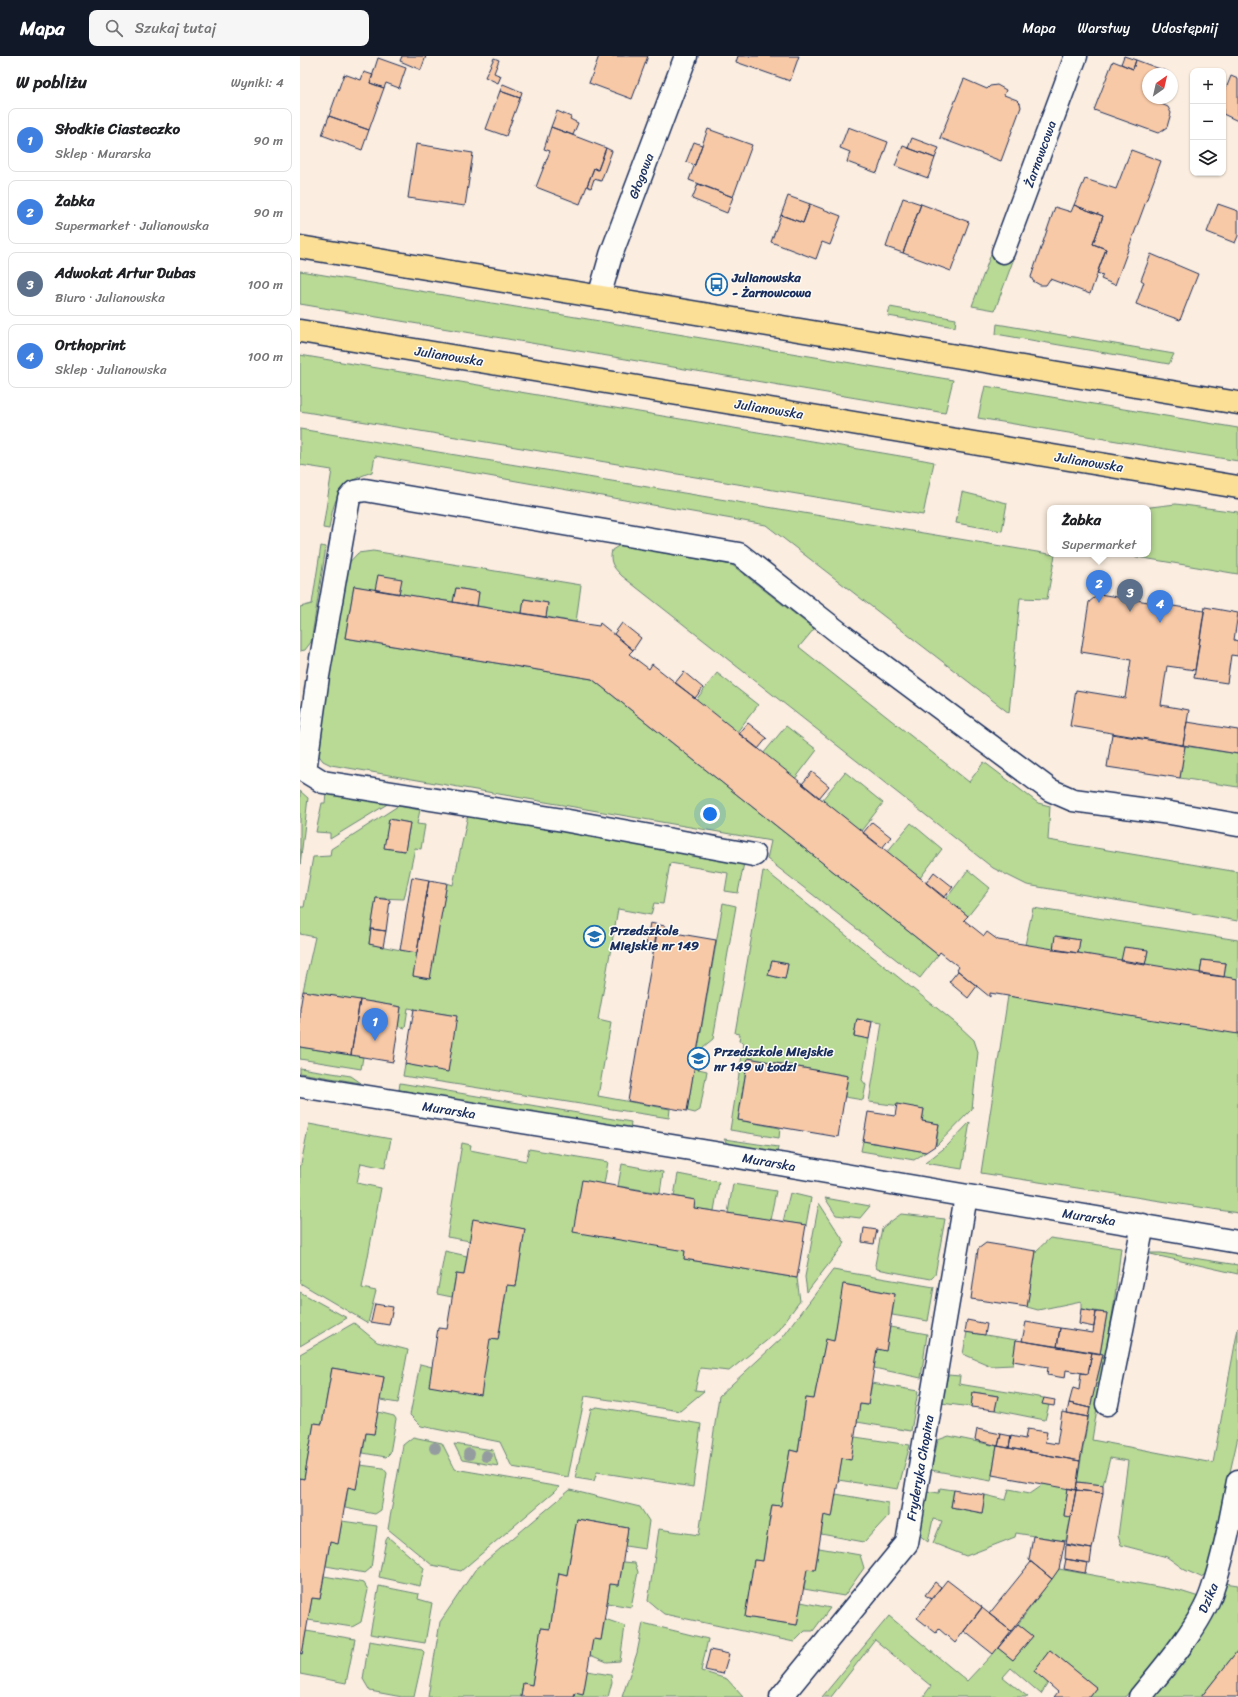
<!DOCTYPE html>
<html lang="pl">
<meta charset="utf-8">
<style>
body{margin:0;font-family:Sriracha,sans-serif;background:#f6f6f6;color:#202124}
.controls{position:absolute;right:12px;top:12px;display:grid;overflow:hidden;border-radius:8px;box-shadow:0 1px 3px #0004}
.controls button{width:36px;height:36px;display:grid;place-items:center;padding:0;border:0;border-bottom:1px solid #e0e0e0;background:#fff;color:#202124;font:20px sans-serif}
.compass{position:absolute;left:842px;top:12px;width:36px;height:36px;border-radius:50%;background:#fff;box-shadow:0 1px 3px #0004;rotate:34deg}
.you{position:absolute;left:410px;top:758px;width:14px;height:14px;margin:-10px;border:3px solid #fff;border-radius:50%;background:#1a73e8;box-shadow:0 0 0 6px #1a73e833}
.badge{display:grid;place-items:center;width:26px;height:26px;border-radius:50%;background:#111827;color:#fff;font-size:13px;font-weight:700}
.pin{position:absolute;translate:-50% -33px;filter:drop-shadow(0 1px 2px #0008)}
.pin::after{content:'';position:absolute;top:21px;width:14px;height:12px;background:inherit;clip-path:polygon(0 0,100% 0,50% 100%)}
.popup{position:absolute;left:747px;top:449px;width:104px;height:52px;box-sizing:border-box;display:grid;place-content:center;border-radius:8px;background:#fff;filter:drop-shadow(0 1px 3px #0005);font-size:13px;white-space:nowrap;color:#757577}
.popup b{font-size:15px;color:#202124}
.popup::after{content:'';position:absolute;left:50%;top:100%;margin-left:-8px;border:8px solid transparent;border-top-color:#fff}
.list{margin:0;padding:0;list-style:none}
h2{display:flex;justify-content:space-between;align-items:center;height:52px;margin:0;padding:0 16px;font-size:17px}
h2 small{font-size:13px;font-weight:400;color:#757577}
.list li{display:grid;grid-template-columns:26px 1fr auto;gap:12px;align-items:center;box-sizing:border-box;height:64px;margin:0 8px 8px;padding:0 8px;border:1px solid #e0e0e0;border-radius:8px}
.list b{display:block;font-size:15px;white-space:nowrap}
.list p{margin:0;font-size:13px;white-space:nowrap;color:#757577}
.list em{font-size:13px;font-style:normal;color:#757577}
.icon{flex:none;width:22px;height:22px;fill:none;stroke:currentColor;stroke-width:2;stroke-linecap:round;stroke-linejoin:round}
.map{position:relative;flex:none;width:938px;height:1641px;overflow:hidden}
header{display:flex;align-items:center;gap:24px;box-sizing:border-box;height:56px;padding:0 20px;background:#111827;color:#fff}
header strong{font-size:19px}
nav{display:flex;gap:22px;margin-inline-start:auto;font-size:14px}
.search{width:280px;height:36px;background:#f6f6f6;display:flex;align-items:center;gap:10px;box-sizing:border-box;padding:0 14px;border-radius:8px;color:#757577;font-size:15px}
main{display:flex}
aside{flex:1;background:#fff}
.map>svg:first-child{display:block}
.green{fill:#b8da94;stroke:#6a8479;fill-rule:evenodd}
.building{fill:#f7c9a7;stroke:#1b2f5e}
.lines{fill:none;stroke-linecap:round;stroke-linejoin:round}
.minor-casing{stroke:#1b2f5e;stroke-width:25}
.major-casing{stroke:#1b2f5e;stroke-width:25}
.minor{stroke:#fdfcf7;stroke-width:22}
.major{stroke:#fbdf96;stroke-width:22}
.tree{fill:#959ca0}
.labels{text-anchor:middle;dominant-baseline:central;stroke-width:3;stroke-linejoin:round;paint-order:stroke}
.street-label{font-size:13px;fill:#1b2f5e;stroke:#fdfcf7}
.poi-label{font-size:13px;font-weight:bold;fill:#1b2f5e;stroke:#fdfcf7;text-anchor:start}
</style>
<header>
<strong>Mapa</strong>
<div class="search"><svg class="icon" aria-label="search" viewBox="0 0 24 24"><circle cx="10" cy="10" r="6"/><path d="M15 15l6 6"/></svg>Szukaj tutaj</div>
<nav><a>Mapa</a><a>Warstwy</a><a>Udostępnij</a></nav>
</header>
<main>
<aside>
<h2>W pobliżu<small>Wyniki: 4</small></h2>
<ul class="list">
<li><span class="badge" style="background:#3f7fe0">1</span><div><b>Słodkie Ciasteczko</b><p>Sklep · Murarska</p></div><em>90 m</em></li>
<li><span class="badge" style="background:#3f7fe0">2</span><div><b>Żabka</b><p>Supermarket · Julianowska</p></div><em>90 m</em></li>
<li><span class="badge" style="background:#5c6f8a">3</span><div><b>Adwokat Artur Dubas</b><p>Biuro · Julianowska</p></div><em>100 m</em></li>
<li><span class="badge" style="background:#3f7fe0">4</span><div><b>Orthoprint</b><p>Sklep · Julianowska</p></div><em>100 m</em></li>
</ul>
</aside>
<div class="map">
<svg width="938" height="1641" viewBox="0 0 938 1641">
<rect width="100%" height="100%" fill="#fbeddf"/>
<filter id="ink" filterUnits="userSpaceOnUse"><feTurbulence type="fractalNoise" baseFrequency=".025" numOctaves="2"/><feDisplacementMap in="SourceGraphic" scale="8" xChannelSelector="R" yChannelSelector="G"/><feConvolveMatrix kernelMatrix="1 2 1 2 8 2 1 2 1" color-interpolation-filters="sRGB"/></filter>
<g filter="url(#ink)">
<!-- green -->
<path class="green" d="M691,198c6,10 14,5 23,4l-19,52 -23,-4z
M0,215l653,109 -8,33 -645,-109z
M590,251l66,12 -1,8 -67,-11z
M697,268l177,30 -5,10 -173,-30z
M0,299l624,105 10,2 -11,53 -623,-104z
M685,330l253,42v33l-260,-43z
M0,373l755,126 -8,44 -27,-1 -11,115 -243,-188 -391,-69 -3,16c-33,11 -38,25 -43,57l-6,-1 9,-58 -32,-5z
M662,436l45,11 -5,28 -46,-8z
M876,448l62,8v62l-118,-20h28v-46h-6z
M320,489l112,20 82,64 -15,18 170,135 15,-20 54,41 12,3 -2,34 190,32v49l-211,-36 -34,-17 -371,-292c-9,-9 -13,-14 -10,-26z
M21,490l5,1 -15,95 -6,8 -5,1v-44l12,-3z
M73,495l208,34 -5,37 -30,-5 2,-14 -24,-4 -2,14 -45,-7 2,-14 -23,-4 -3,14 -54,-8 2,-15 -26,11 -21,-4 -9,52 247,41 346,276 -18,23 -153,-119 4,-18 -440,-76 -8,-4 -6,-8 26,-184 15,-16z
M417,617l41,32 -21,27 -41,-32z
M486,670l31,24 -22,29 -32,-25z
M885,690l53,8v33l-58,-9z
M545,716l38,31 -22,28 -39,-31z
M0,735l8,7 -8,67z
M26,737l63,10 -59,36v-6l-14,-1 6,-29h3z
M98,750l22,4 -3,14 8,1 -4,24 -6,-1 -11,51 -28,-1 -7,46 48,9 -4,23 16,3 18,-96 6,2 15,-70 276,48 -6,30 -13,-2 3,-18 -58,-10 -7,41 -9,-1 -3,12 -33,-6 -20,111 13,3 -13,73 72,13 -1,9 -266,-42 2,-12 43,7 8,-55 -48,-8 -3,20 -7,-2 3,-19 -98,-16 12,-54 -15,-3v-27h4l9,-50 17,-1 1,-7zM89,763l21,4 -5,28 -20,-3z
M611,767l31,26 -22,29 -33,-26z
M668,814l22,18 -22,28 -22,-17z
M463,815l4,1 191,153 16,15 4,12 -6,57 -36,37 3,-22 -17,-3 2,-12 -55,-7 13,-79 -25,-4 -3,17 15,3 -7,41 4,5 -3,15 -18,-3 3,-21 -100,-18 -10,62 42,8 -1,10 -49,-8 14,-87 -5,-2 1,-7 -5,-1zM472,905l16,3 -3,15 -16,-4z
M423,847l13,3 -23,133 -10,8 -2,7h-4z
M733,852l205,32v39l-14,-2 2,-14 -24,-3 -2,14 -55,-9 3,-14 -27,10 -43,-8 2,-13 -24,-4 -3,14 -28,-5z
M708,940l230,36v181l-257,-40z
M0,991l63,10 -2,12 -61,-10z
M0,1012l51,8 10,7 -61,-10z
M394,1012l13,3 -7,39 -5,3 -8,-2z
M100,1027l231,39 -1,8 -231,-40z
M670,1066l-8,47 -37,-6 22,-17z
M9,1068l82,15 -6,29 -24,-5 -4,20 24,5 -19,100 14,3 -8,32 -68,-40v-114z
M424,1083l54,8 -1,7 -49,-9z
M563,1085l63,11 -12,8 -53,-9z
M162,1087l9,2 -1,5 56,11 3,-12 79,13 -4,22 81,67 -1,8 113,19 3,23 -24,32 -47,38 -29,-3 -5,22 9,1 -24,20 -95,-15 -17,81 -56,-10 -12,-25 -79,-16 -11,-11 10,-51 12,3 58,-28 8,1 9,-55 9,1 9,-57 -51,-8 -4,20 -23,-4z
M322,1108l41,8 -3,21 -42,-7z
M378,1118l41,8 -5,29 -20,-3 1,-8 -21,-4z
M433,1128l43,7 -6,29 -42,-7z
M490,1137l21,5 -5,27 -23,-3z
M525,1142l45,8 -10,12 -24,-3z
M519,1147l26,40 -38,49 -2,-15z
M601,1158l44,5 -10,56 -4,4 -54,-10 -2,-4 7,-37z
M750,1182l71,10 -7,56 -22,136 121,23 25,-135v109l-31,136 -6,4 -16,-7 -18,-13 -46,-12 -3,-9 10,-75 -18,-3 -7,27 -26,-3 13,-74 13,-54h-3l7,-41 -26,-4v-8l-43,9 -11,-3 9,-56z
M145,1195l22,5 -3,19 -8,-1 -4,23 -15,-3z
M846,1197h15l77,12v9z
M533,1214l101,17 -6,34 -36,-6 3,-21 -51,-10 -10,57 -8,-1 -12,59 -8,-1 -8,54 -8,-2 -9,56 -9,-1 -9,56 -9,-1 -9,57 52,8 4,-23 29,6 -17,23h-8l-11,11 -130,-28 -16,-13 11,-72 40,6 20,-139 64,-59z
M0,1236l47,26 -47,28z
M54,1267l23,19 31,8 -10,53 -18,-3 4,-23 -52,-9 -10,56 -8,-1 -10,56 -4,-1v-124z
M590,1271l37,7 -6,44 -47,-10 3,-19 9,1z
M667,1276l49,8 -3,25 -22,1 -28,-12z
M648,1319l12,1 -1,8 85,14 -1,6 6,1 -4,15 -50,-10 3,-14 -25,-4 -2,15 -30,-4z
M572,1327l46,8 -7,40 -54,-9 3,-18 8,1z
M297,1351l104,17 -8,63 -96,-15 -3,9 -19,-3 16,-69z
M78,1356l16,4 2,3 -6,34 -4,4 -23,-4 3,-20 8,1z
M649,1380l48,10 -6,35 -60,-11 7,-30z
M113,1381l29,6 13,26 105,18 -99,84 -29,-6 -44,-36 15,-84z
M555,1381l55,8 -12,44 -60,-9 4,-22 8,2z
M154,1388l39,6 5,16 -36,-6z
M60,1409l23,3 4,5 -6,37 -6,4 -30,-6 3,-21 8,2z
M743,1428l25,4 -4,27 7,2 -5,23 -1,1 -49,-8 -1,4 -49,19 -33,-13 9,-22 -9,-2 -5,23 -10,-8 9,-43 12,2 1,-5 14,2 -3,17 31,6 3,-18 21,5 3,-11 21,4z
M270,1434l70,17 9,14 -4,28 -20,-3 3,-18 -51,-9 -10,56 -8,-2 -9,56 -9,-1 -9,57 -9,-1 -2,13h-93l12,-75 35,-52z
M536,1438l52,9v13l-24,26 -43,-8 3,-19 8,1z
M42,1465l35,5 -6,42 -6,5 -39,-7 4,-24 8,1z
M88,1481l36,31 -4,18 -41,-9 7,-37z
M519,1492l41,7 4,13 -20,28 -40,-7 3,-20 8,1z
M323,1506l12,1 3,9 -7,35 -24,-4 3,-19 9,1z
M759,1513l121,22 19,6 -34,52 -40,48h-35l7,-9 -47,-38 -16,21 14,12 -7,11 -30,-26 -8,9 25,20h-105l8,-11 -56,-46 -44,57h-9l67,-81 78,65 31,-33 15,12 20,-24 -15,-12z
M24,1520l40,7 4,7 -7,32 -9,5 -44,-7 4,-22 8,1z
M925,1527l13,2v65l-37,47h-52z
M79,1530l40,8 -1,5 14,4 -7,40 -55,-9z
M305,1563l20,7 -5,35 -13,1 -17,-7 3,-16 8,1z
M343,1567l65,16 -7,32 26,8 16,18h-121l15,-44z
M6,1575l49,8 -9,44 -46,-9v-21l2,1z
M69,1585l53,9 2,2 -10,45h-12l-32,-6 -7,-12z
M287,1615l24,4 1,7 -4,15h-34l1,-4 8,1z"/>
<!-- building -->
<path class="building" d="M102,0h24l-5,14 -21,-9z
M299,0h49l-16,43 -43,-16z
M438,0h61l-9,25 -54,-19z
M824,0l12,4 -3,9 -12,-5z
M78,2l28,10 -7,20 -13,-5 -2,5 -14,-5z
M194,2l5,2 -5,13 7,3 -3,7 -13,-6z
M836,4l32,12v2h-20v24h10l-1,4 11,5 3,6 -4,14 -9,6 -64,-23 19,-49 20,8z
M64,16l9,3 -3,8 14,5 -15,42 -40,-14 15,-42 17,6z
M931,20l7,3v42l-15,-7v-18z
M664,23l23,10 3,-3 7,-1 9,5 -2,5 13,5 3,3 1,4 -20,54 -61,-23z
M203,28l19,8 -2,6 -20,-7z
M200,35l20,7 -14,38 -20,-7z
M257,55l14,6 -1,2 8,4 -5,12 -22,-8z
M29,60l40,14 -7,20 -40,-15z
M251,71l55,21 -8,22 -4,-2 -14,36 -44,-17 14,-36 -6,-2z
M548,71l40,15 -11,31 -30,-11 3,-10 -10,-4z
M408,73l44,16 -19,52 -44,-17z
M612,82l27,10 -4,10 -27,-10z
M394,86l8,3 -7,20 -9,-3z
M116,88l57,9 -8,53 -57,-8z
M603,90l32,12 -7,20 -33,-12z
M306,92l6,3 -11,30 -7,-2 -3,9 -4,-2 7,-18 4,2z
M831,94l30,11 -46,124 -14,-6 2,-4 -6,-2 9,-24 -13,-5 10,-28 -29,-11 11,-26 31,10z
M398,128l35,13 -6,16 -35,-14z
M488,140l22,8 -7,19 -22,-8z
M603,142l18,6 -18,49 -17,-6z
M510,148l31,12 -11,29 -8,-3 -6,17 -45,-17 10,-27 22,8z
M621,148l48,18 -18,49 -48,-18z
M918,148l20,7v25l-3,7 -28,-11z
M774,149l29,11 -10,28 13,5 -16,45 -40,-15 -4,6h-6l-7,-4 -2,-4 24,-70 16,5z
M851,198l47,20 -18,46 -44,-16 8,-22 -3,-2z
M78,519l24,4 -3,15 -24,-4z
M54,530l238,39 7,1 1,-3 33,27 -4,4 20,15 3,-5 43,34 273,218 -4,4 20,16 3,-4 11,8 240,39v55l-248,-41v4l-33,-27 2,-3 -19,-15 -2,3 -346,-276 -247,-41z
M156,532l23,4 -2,14 -24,-4z
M799,538l105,17 -9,59 -28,-4 -6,39 28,5 -6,35 -113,-19 6,-36 49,8 6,-38 -50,-8 8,-50z
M224,543l24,4 -2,14 -24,-4z
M905,551l33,6 -4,27 4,1v15l-7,-1 -4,28 -33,-5z
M322,567l19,15 -8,12 -19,-16z
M384,616l19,16 -8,10 -20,-15z
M887,666l51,8v24l-55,-9z
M448,667l19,15 -9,11 -19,-15z
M812,678l73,12 -5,32 -73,-11z
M512,716l17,14 -10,12 -17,-14z
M89,763l21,4 -5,28 -21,-3z
M572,766l19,15 -9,11 -19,-15z
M634,816l19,15 -9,11 -18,-15z
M112,821l17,3 -12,73 -17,-3z
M129,824l18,3 -17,96 -17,-3z
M76,842l14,2 -4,31 -15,-2z
M350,867l15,3 -1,6 -7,-2 -2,16 -9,-2z
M71,873l15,2 -3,16 -14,-3z
M357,874l59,10 -29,171 -59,-10z
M755,880l25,4 -2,13 -25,-3z
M824,891l24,3 -3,15 -24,-4z
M902,904l24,3 -2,14 -24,-3z
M472,905l16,3 -3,15 -17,-4z
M658,915l19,15 -9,12 -19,-16z
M3,935l57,9 -9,55 -51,-8v-38z
M60,944l41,7 -8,55 -42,-7z
M114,953l43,7 -9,56 -43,-8z
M557,963l15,3 -3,17 -15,-3z
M397,998h4l-2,15 -5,-1z
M448,1002l100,18 -10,61 -100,-17z
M597,1048l27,5 -2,12 17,3 -4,22 -9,6 -63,-11 5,-29 27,4z
M282,1124l113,20 -1,8 112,17 -9,53 -113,-19 1,-8 -112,-19z
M173,1163l52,10 -9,57 -9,-1 -9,55 -8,-1 -9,56 -52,-9 9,-58 9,1 9,-55 8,1z
M564,1172l13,2 -3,14 -12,-2z
M686,1187l50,8 -9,56 -56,-8 7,-50z
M543,1228l52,10 -9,57 -9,-2 -9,56 -8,-1 -9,56 -9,-2 -10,59 -8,-2 -9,55 -8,-1 -10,56 -52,-8 9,-57 9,1 9,-56 9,1 9,-56 8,2 8,-54 8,1 12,-60 8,2z
M75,1248l18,3 -4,18 -18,-3z
M781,1253l15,3 -2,15 -15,-3z
M796,1256l11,1 -7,41 -43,-7 3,-19 33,5z
M667,1264l20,4 -2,11 -20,-3z
M726,1266l34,6 -3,19 -35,-6z
M716,1284l76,12 -4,22 -22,-4 -1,8 -18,-3 1,-8 -35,-6z
M792,1296l11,2 -13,54 -21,-5 4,-15 6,2 2,-17 7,1z
M32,1312l52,9 -10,57 -8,-1 -10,56 -8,-2 -10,57 -8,-2 -10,57 -8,-1 -10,56 -2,-1v-175l4,1 10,-56 8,1z
M673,1336l25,4 -3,14 -24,-3z
M744,1342l11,2 -1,6 -12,-2z
M769,1347l21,5 -2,9 -21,-4z
M762,1356l26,5 -8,44 -71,-13 2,-12 14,3 2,-10 20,3 -2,10 12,2z
M677,1373l24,5 -3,12 -23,-6z
M701,1378l10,2 -2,12 -11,-2z
M697,1390l83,15 -4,29 -84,-15z
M777,1426l26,3v8l-27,-3z
M768,1432l8,2 -5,27 -7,-1z
M654,1434l31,5 -3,18 -31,-6z
M776,1434l27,3 -11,56 -26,-5z
M277,1463l51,9 -9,57 -9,-1 -9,56 -8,-1 -10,56 -8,-2 -1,4h-53l2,-14 9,2 9,-57 9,1 9,-56 8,2z
M733,1480l32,5 -6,28 -7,10 -23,-19z
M766,1489l26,4 -2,14 -25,-4z
M766,1503l21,4 -2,10 -21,-4z
M731,1506l21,17 -41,52 -22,-17z
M647,1524l35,27 -27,36 -16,-14 -3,4 -19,-15z
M635,1526l6,5 -10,12 -6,-4z
M682,1552l29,23 -18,23 -29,-23z
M718,1568l15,12 -20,24 -15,-12z
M410,1594l19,4 -6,20 -18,-4z
M750,1594l47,38 -7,9h-36l4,-5 -24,-21z
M938,1594v47h-37z"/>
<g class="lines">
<defs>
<path id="minor" d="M703,196l73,-196
M299,241l12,-42 75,-199
M454,799l-191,-35 -240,-38 -18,-11 13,-95 31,-178 5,-6 11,-2 374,64 103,81 208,155 23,10 97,13 68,12
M0,1030l409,66 529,90
M807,1348l36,-179
M481,1641l126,-154 59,-347
M840,1641c23,-28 61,-72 72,-106 12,-35 19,-73 26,-110"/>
<path id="major" d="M0,191l938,156
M0,275l938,156"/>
</defs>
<!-- minor casing -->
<use href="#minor" class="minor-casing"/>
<!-- major casing -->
<use href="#major" class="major-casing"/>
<!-- minor -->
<use href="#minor" class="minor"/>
<!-- major -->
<use href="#major" class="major"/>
</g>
<!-- trees -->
<g class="tree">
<circle cx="135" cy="1392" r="6"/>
<circle cx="169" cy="1398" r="6"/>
<circle cx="186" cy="1400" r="6"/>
</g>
</g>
<!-- icons -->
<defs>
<symbol id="bus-ring" viewBox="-11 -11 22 22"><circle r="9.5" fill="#fdfcf7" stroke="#1f6fb2" stroke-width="1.5"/><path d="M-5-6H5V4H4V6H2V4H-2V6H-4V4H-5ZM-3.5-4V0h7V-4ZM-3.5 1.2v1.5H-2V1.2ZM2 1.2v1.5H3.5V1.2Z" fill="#1f6fb2"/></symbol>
<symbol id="school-ring" viewBox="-11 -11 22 22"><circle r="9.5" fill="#fdfcf7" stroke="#1f6fb2" stroke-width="1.5"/><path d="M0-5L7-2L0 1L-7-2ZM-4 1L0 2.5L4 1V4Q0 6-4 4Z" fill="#1f6fb2"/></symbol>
</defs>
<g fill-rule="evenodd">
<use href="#bus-ring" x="404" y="216" width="25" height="25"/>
<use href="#school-ring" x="282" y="868" width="25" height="25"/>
<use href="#school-ring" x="386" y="990" width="25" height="25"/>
</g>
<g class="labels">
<!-- street labels -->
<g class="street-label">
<text transform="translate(740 98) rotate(-70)">Żarnowcowa</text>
<text transform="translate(341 120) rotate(-69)">Głogowa</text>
<text transform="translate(149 300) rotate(9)">Julianowska</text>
<text transform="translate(469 353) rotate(9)">Julianowska</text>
<text transform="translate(789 406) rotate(9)">Julianowska</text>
<text transform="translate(149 1054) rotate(9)">Murarska</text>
<text transform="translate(469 1106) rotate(10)">Murarska</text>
<text transform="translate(789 1161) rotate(9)">Murarska</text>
<text transform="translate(620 1412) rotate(-80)">Fryderyka Chopina</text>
<text transform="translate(908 1542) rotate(-67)">Dzika</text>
</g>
<!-- poi labels -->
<g class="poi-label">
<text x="432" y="221">Julianowska<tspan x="432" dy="15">- Żarnowcowa</tspan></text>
<text x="310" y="874">Przedszkole<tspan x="310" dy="15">Miejskie nr 149</tspan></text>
<text x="414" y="995">Przedszkole Miejskie<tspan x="414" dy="15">nr 149 w Łodzi</tspan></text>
</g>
</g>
</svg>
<div class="controls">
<button>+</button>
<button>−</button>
<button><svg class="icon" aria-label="layers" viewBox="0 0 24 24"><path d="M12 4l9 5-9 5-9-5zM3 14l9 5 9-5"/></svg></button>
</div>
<svg class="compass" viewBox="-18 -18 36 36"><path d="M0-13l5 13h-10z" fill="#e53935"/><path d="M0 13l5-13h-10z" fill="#757577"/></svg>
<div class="you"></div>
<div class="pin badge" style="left:75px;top:985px;background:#3f7fe0">1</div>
<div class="pin badge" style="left:799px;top:547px;background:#3f7fe0">2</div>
<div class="popup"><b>Żabka</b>Supermarket</div>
<div class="pin badge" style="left:830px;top:556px;background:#5c6f8a">3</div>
<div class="pin badge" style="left:860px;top:567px;background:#3f7fe0">4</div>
</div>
</main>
